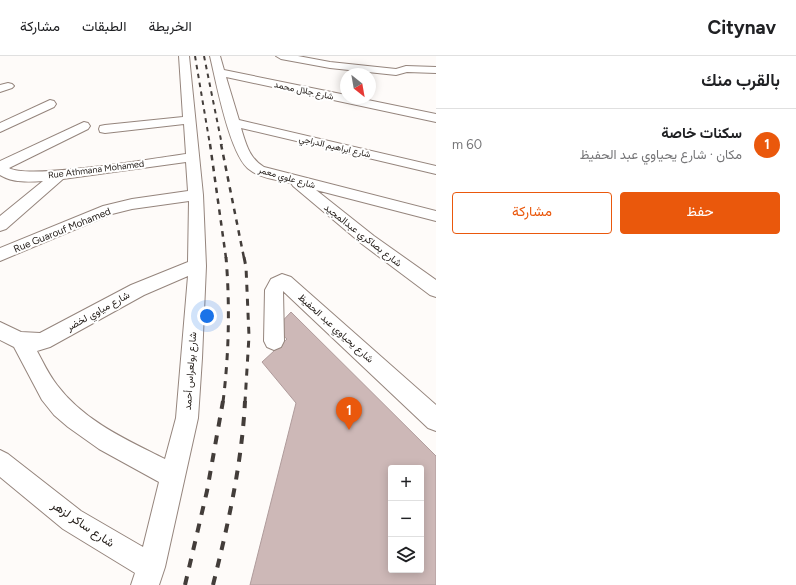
<!DOCTYPE html>
<html lang="ar">
<meta charset="utf-8">
<style>
body{margin:0;font-family:Figtree,Vazirmatn,sans-serif;background:#f2f2f2;color:#202124;direction:rtl}
.controls{position:absolute;right:12px;bottom:12px;display:grid;overflow:hidden;border-radius:4px;box-shadow:0 2px 10px #0003}
.controls button{width:36px;height:36px;display:grid;place-items:center;padding:0;border:0;border-bottom:1px solid #e0e0e0;background:#fff;color:#202124;font:20px sans-serif}
.compass{position:absolute;left:340px;top:12px;width:36px;height:36px;border-radius:50%;background:#fff;box-shadow:0 2px 10px #0003;rotate:149deg}
.you{position:absolute;left:207px;top:260px;width:14px;height:14px;margin:-10px;border:3px solid #fff;border-radius:50%;background:#1a73e8;box-shadow:0 0 0 6px #1a73e833}
.badge{display:grid;place-items:center;width:26px;height:26px;border-radius:50%;background:#ea580c;color:#fff;font-size:13px;font-weight:700}
.pin{position:absolute;translate:-50% -33px;filter:drop-shadow(0 1px 2px #0008)}
.pin::after{content:'';position:absolute;top:21px;width:14px;height:12px;background:inherit;clip-path:polygon(0 0,100% 0,50% 100%)}
.list{margin:0;padding:0;list-style:none}
h2{display:flex;justify-content:space-between;align-items:center;height:52px;margin:0;padding:0 16px;font-size:17px}
h2 small{font-size:13px;font-weight:400;color:#757577}
.list li{display:grid;grid-template-columns:26px 1fr auto;gap:12px;align-items:center;box-sizing:border-box;height:72px;padding:0 16px;border-top:1px solid #e0e0e0}
.list b{display:block;font-size:15px;white-space:nowrap}
.list p{margin:0;font-size:13px;white-space:nowrap;color:#757577}
.list em{font-size:13px;font-style:normal;color:#757577}
.actions{display:flex;gap:8px;padding:12px 16px}
.actions a{flex:1;padding:9px 0;border:1px solid #ea580c;border-radius:4px;text-align:center;font-size:14px;color:#ea580c}
.actions .main{background:#ea580c;color:#fff}
.icon{flex:none;width:22px;height:22px;fill:none;stroke:currentColor;stroke-width:2;stroke-linecap:round;stroke-linejoin:round}
.map{position:relative;flex:none;width:436px;height:529px;overflow:hidden;direction:ltr}
header{display:flex;align-items:center;gap:24px;box-sizing:border-box;height:56px;padding:0 20px;background:#fff;border-bottom:1px solid #e0e0e0}
header strong{font-size:19px}
nav{display:flex;gap:22px;margin-inline-start:auto;font-size:14px}
main{display:flex}
aside{flex:1;background:#fff}
.map>svg:first-child{display:block}
.building{fill:#cdb8b7;stroke:#af9b9b;fill-rule:evenodd}
.lines{fill:none;stroke-linecap:round;stroke-linejoin:round}
.street-casing{stroke:#95857d;stroke-width:2}
.street{fill:#fff;fill-rule:evenodd}
.rail-far3{stroke:#433d3a;stroke-width:2;stroke-dasharray:4.5 4.5;stroke-linecap:butt}
.rail-far2{stroke:#433d3a;stroke-width:2.5;stroke-dasharray:5.5 5.5;stroke-linecap:butt}
.rail-far1{stroke:#433d3a;stroke-width:3;stroke-dasharray:7 7;stroke-linecap:butt}
.rail{stroke:#433d3a;stroke-width:4;stroke-dasharray:9 9;stroke-linecap:butt}
.labels{text-anchor:middle;dominant-baseline:central;stroke-width:4;stroke-linejoin:round;paint-order:stroke}
.far-street-label{font-size:9px;fill:#26201c;stroke:#fff}
.street-label{font-size:10px;fill:#26201c;stroke:#fff}
.near-street-label{font-size:12px;fill:#26201c;stroke:#fff}
</style>
<header>
<strong>Citynav</strong>
<nav><a>الخريطة</a><a>الطبقات</a><a>مشاركة</a></nav>
</header>
<main>
<aside>
<h2>بالقرب منك<small></small></h2>
<ul class="list">
<li><span class="badge">1</span><div><b>سكنات خاصة</b><p>مكان · شارع يحياوي عبد الحفيظ</p></div><em>60 m</em></li>
</ul>
<div class="actions"><a class="main">حفظ</a><a>مشاركة</a></div>
</aside>
<div class="map">
<svg width="436" height="529" viewBox="0 0 436 529">
<rect width="100%" height="100%" fill="#fefbf9"/>
<!-- building -->
<path class="building" d="M291,256l145,144v129h-186l46,-182 -34,-41 25,-23 -12,-10zM391,412h30v102h-30z"/>
<g class="lines">
<defs>
<path id="street" d="M179,0h10l14,139 3,71 -4,92 -4,60 -33,149 -6,18h-28l4,-12 -72,-44 -63,-52v-27l8,4 73,57 62,36 16,-65 -60,-33 -31,-22 -14,-12 -12,-15 -28,-53 -14,-7v-18l21,10 19,1 91,-48 57,-23 1,-61 -57,8 -20,5 -112,47v-13l103,-42 29,-7 56,-8 -2,-29 -123,17 -57,50 -6,2v-15l43,-35c-14,1 -30,2 -43,-6v-14l84,-39 4,1 2,3 -2,3 -79,39c20,12 146,-10 177,-14l-2,-30 -79,9 -5,-1 -1,-3 1,-3 5,-1 78,-8zM188,220l-12,142 -11,41c-38,-19 -81,-38 -108,-74 -8,-10 -14,-23 -20,-34l13,-4 94,-52z
M210,0h10l4,14 122,25v3h12l78,16v8l-210,-45 13,43 197,46v8l-195,-46c5,16 8,30 23,39l172,44v10l-120,-31 58,46 62,44v17l-6,-2 -68,-51 -69,-58 -2,-3c-13,-3 -31,-5 -41,-13 -20,-13 -34,-89 -40,-114z
M276,0h22l32,6 66,7 10,-3 30,1v6l-29,-1 -11,3 -66,-7 -49,-9z
M8,27l4,1 2,2 -2,2 -12,4v-7z
M50,44l4,1 2,3 -2,3 -54,25v-9z
M282,218l9,3 145,128v26l-8,-3 -145,-137 1,50 -3,6 -7,3 -7,-3 -3,-6 1,-51 6,-11z"/>
</defs>
<!-- street casing -->
<use href="#street" class="street-casing"/>
<!-- street -->
<use href="#street" class="street"/>
<!-- rail-far3 -->
<path class="rail-far3" d="M195,0l15,89
M204,0l18,89"/>
<!-- rail-far2 -->
<path class="rail-far2" d="M210,88l16,114
M221,88l23,114"/>
<!-- rail-far1 -->
<path class="rail-far1" d="M244,201l2,10 3,69 -4,66
M223,346c6,-48 7,-97 3,-145"/>
<!-- rail -->
<path class="rail" d="M185,529l22,-94 16,-90
M213,529c15,-60 29,-122 32,-184"/>
</g>
<g class="labels">
<!-- far-street labels -->
<g class="far-street-label">
<text transform="translate(304 34) rotate(12)">شارع جلال محمد</text>
<text transform="translate(335 90) rotate(13)">شارع ابراهيم الدراجي</text>
<text transform="translate(96 113) rotate(-7)">Rue Athmana Mohamed</text>
<text transform="translate(287 121) rotate(16)">شارع علوي معمر</text>
</g>
<!-- street labels -->
<g class="street-label">
<text transform="translate(62 174) rotate(-22)">Rue Guarouf Mohamed</text>
<text transform="translate(363 179) rotate(38)">شارع بصاكري عبدالمجيد</text>
<text transform="translate(98 255) rotate(-29)">شارع مياوي لخضر</text>
<text transform="translate(336 272) rotate(42)">شارع يحياوي عبد الحفيظ</text>
<text transform="translate(190 315) rotate(-86)">شارع بولعراس أحمد</text>
</g>
<!-- near-street labels -->
<g class="near-street-label">
<text transform="translate(83 468) rotate(34)">شارع ساكر لزهر</text>
</g>
</g>
</svg>
<div class="controls">
<button>+</button>
<button>−</button>
<button><svg class="icon" aria-label="layers" viewBox="0 0 24 24"><path d="M12 4l9 5-9 5-9-5zM3 14l9 5 9-5"/></svg></button>
</div>
<svg class="compass" viewBox="-18 -18 36 36"><path d="M0-13l5 13h-10z" fill="#e53935"/><path d="M0 13l5-13h-10z" fill="#757577"/></svg>
<div class="you"></div>
<div class="pin badge" style="left:349px;top:374px">1</div>
</div>
</main>
